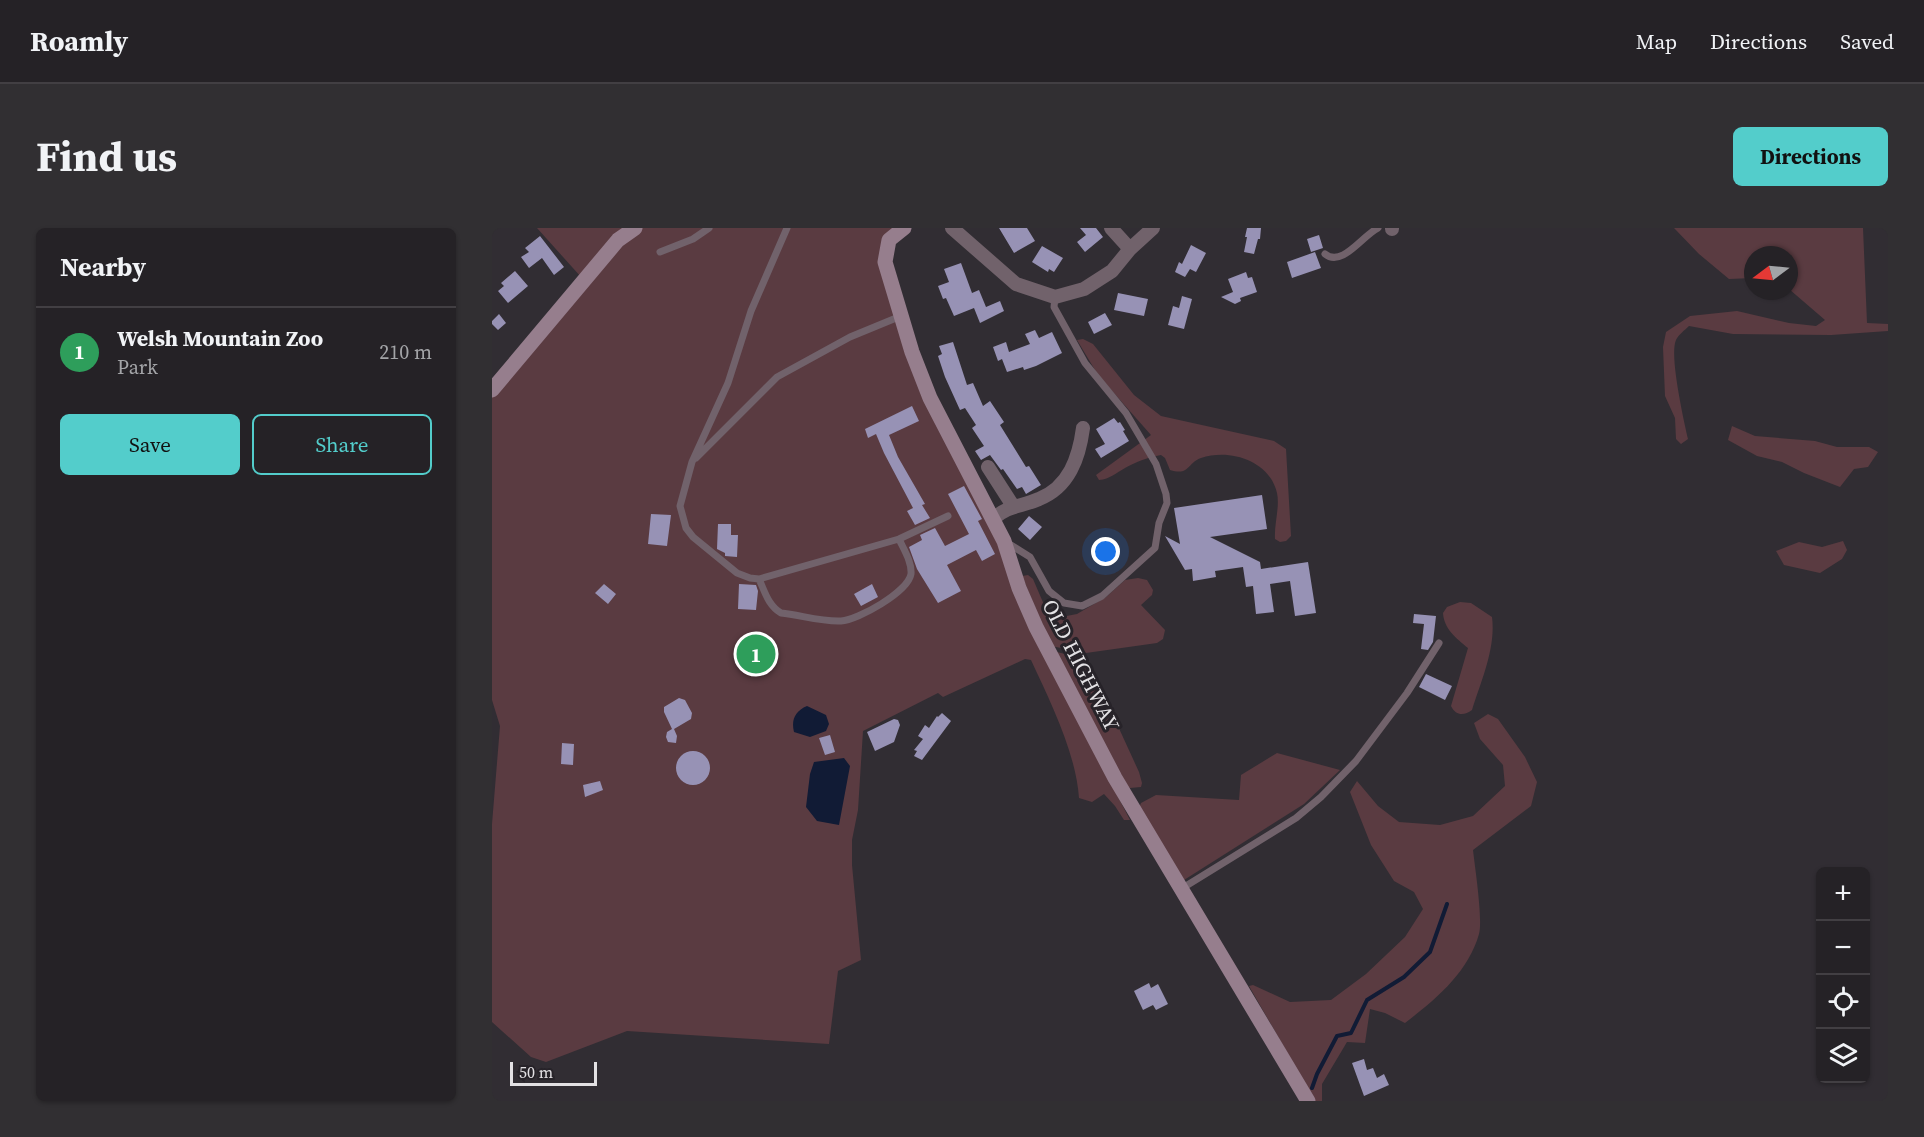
<!DOCTYPE html>
<meta charset="utf-8">
<style>
body{margin:0;font-family:"Source Serif 4",serif;background:#312f32;color:#f1f3f6}
.controls{position:absolute;right:18px;bottom:18px;display:grid;overflow:hidden;border-radius:9px;box-shadow:0 2px 4px #0004}
.controls button{width:54px;height:54px;display:grid;place-items:center;padding:0;border:0;border-bottom:2px solid #423f43;background:#252226;color:#f1f3f6;font:30px sans-serif}
.compass{position:absolute;left:1252px;top:18px;width:54px;height:54px;border-radius:50%;background:#252226;box-shadow:0 2px 4px #0004;rotate:254deg}
.scale{position:absolute;left:18px;bottom:15px;width:87px;box-sizing:border-box;padding-left:6px;border:3px solid #e3e1e4;border-top:0;font-size:16px;line-height:21px;white-space:nowrap;color:#e3e1e4;-webkit-text-stroke:4px #272329;paint-order:stroke}
.you{position:absolute;left:614px;top:324px;width:21px;height:21px;margin:-15px;border:4px solid #fff;border-radius:50%;background:#1a73e8;box-shadow:0 0 0 9px #1a73e833}
.badge{display:grid;place-items:center;width:39px;height:39px;border-radius:50%;background:#53cdcb;color:#fff;font-size:20px;font-weight:700}
.pin{position:absolute;translate:-50% -50%;border:3px solid #fff;box-shadow:0 2px 6px #0006}
.list{margin:0;padding:0;list-style:none}
h2{display:flex;justify-content:space-between;align-items:center;height:78px;margin:0;padding:0 24px;font-size:26px}
h2 small{font-size:20px;font-weight:400;color:#a3a4a7}
.list li{display:grid;grid-template-columns:39px 1fr auto;gap:18px;align-items:center;box-sizing:border-box;height:90px;padding:0 24px;border-top:2px solid #423f43}
.list b{display:block;font-size:22px;white-space:nowrap}
.list p{margin:0;font-size:20px;white-space:nowrap;color:#a3a4a7}
.list em{font-size:20px;font-style:normal;color:#a3a4a7}
.actions{display:flex;gap:12px;padding:18px 24px}
.actions a{flex:1;padding:14px 0;border:2px solid #53cdcb;border-radius:9px;text-align:center;font-size:21px;color:#53cdcb}
.actions .main{background:#53cdcb;color:#111}
.icon{flex:none;width:33px;height:33px;fill:none;stroke:currentColor;stroke-width:2;stroke-linecap:round;stroke-linejoin:round}
.map{position:relative;flex:none;width:1396px;height:873px;overflow:hidden;border-radius:9px}
header{display:flex;align-items:center;gap:36px;box-sizing:border-box;height:84px;padding:0 30px;background:#252226;border-bottom:2px solid #423f43}
header strong{font-size:28px}
nav{display:flex;gap:33px;margin-inline-start:auto;font-size:21px}
.intro{display:flex;align-items:center;justify-content:space-between;box-sizing:border-box;height:144px;padding:0 36px}
h1{margin:0;font-size:42px}
.button{padding:15px 27px;border-radius:9px;background:#53cdcb;color:#111;font-size:21px;font-weight:700}
main{display:flex;gap:36px;padding:0 36px}
aside{flex:1;background:#252226;border-radius:9px;box-shadow:0 2px 4px #0004}
.map>svg:first-child{display:block}
.green{fill:#5a3b41}
.water{fill:#111b35}
.lines{fill:none;stroke-linecap:round;stroke-linejoin:round}
.stream{stroke:#111b35;stroke-width:4}
.building{fill:#9792b5}
.lane{stroke:#71626b;stroke-width:7}
.street{stroke:#71626b;stroke-width:14}
.secondary{stroke:#967e8d;stroke-width:15}
.labels{text-anchor:middle;dominant-baseline:central;stroke-width:6;stroke-linejoin:round;paint-order:stroke}
.street-label{font-size:21px;fill:#e3e1e4;stroke:#272329}
</style>
<header>
<strong>Roamly</strong>
<nav><a>Map</a><a>Directions</a><a>Saved</a></nav>
</header>
<div class="intro"><h1>Find us</h1><a class="button">Directions</a></div>
<main>
<aside>
<h2>Nearby<small></small></h2>
<ul class="list">
<li><span class="badge" style="background:#2e9e5b">1</span><div><b>Welsh Mountain Zoo</b><p>Park</p></div><em>210 m</em></li>
</ul>
<div class="actions"><a class="main">Save</a><a>Share</a></div>
</aside>
<div class="map">
<svg width="1396" height="873" viewBox="0 0 1396 873">
<rect width="100%" height="100%" fill="#312d33"/>
<!-- green -->
<path class="green" d="M45,0h367l-15,12 13,96 202,434 26,50h-6l-9,-14 -11,-12 -12,8 -13,-4c-3,-45 -29,-97 -48,-138l-6,-1 -82,38 -5,-4 -75,38 -5,79 -6,30v25l9,95 -23,11 -9,73 -202,-13 -81,31 -15,-5 -39,-35v-198l8,-98 -8,-26v-310l89,-113z
M1182,0h189l4,95 21,1v7l-57,4 -98,-1 -44,-8c-4,4 -11,9 -13,14 -7,15 8,81 12,99l-7,5 -5,-5 -1,-21 -10,-22 -2,-49 3,-15 24,-16 47,-5 52,12 27,3 9,-6 -36,-31v-34h-36v23l-24,1 -30,-25z
M591,111l10,5 41,51 27,21 113,25 12,8 5,87 -5,5 -6,1 -5,-3c-1,-15 5,-32 2,-46 -7,-32 -47,-45 -76,-35 -14,5 -11,18 -31,12l-5,-12 -4,-3c-13,2 -25,7 -36,13 -9,5 -15,11 -26,12l-3,-5 55,-40 -53,-60 -21,-35z
M1240,198l23,10 60,5 22,6h32l9,5 -10,15 -14,2 -14,18 -36,-14 -22,-11 -25,-6 -29,-16z
M1351,313l4,9 -5,9 -22,14 -36,-8 -8,-14 23,-9 23,5z
M536,347l5,4 15,35 8,4 21,-4 29,-17 19,-17 13,-2 9,2 6,10 -1,5 -11,10 24,25 -2,9 -6,4 -71,10 -35,-7 -29,-70z
M968,374l11,1 21,14c4,31 -11,64 -20,93 -8,6 -16,6 -21,-4l17,-58c-12,-10 -24,-19 -25,-35l4,-6z
M565,424l24,6 8,5 50,109 3,11 -1,4 -11,1 -6,-4z
M996,486l10,5 27,38 12,25 -6,24 -58,44c2,18 10,70 6,84 -11,39 -44,66 -74,89l-20,-10 -15,-4 -5,34 -18,-1 -25,42v17h-7l-66,-115 4,-1 37,17 41,-2 35,-26 39,-37 18,-28 -9,-17 -20,-11 -23,-36 -21,-53 7,-11 21,25 21,16 41,3 33,-9 32,-30 -2,-21 -23,-26 -6,-16z
M785,525l63,17 -36,34 -120,76 -45,-72 2,-5 15,-8 83,5 2,-25z"/>
<!-- water -->
<path class="water" d="M315,478l19,9 3,9 -3,7 -16,6 -16,-5c-3,-12 1,-21 13,-26z
M352,530l6,8 -11,59 -22,-4 -11,-14 4,-33 4,-12z"/>
<g class="lines">
<!-- stream -->
<path class="stream" d="M820,860l5,-14 20,-38 14,-3 16,-33 37,-23 26,-25 17,-48"/>
</g>
<!-- building -->
<path class="building" d="M507,0h28l8,13 -21,12z
M588,0h16l7,9 -18,15 -8,-10 9,-7z
M755,0h14l-1,11h-2l-4,15 -10,-2 3,-15h-2z
M827,7l4,13 -12,4 -4,-13z
M48,8l24,31 -10,8 -12,-17 -13,10 -8,-11 8,-5 -4,-4z
M699,17l15,8 -10,19 -6,-3 -5,8 -10,-5 4,-10 3,2z
M550,18l21,12 -9,14 -5,-3 -1,3 -16,-10z
M823,24l6,16 -29,10 -5,-16z
M469,35l11,30 7,-3 7,17 14,-6 4,10 -24,12 -6,-15 -20,8 -8,-18 -3,1 -5,-13 11,-4 -5,-13z
M23,43l13,15 -20,17 -10,-12 6,-5 -3,-3z
M754,44l2,6 4,-1 5,15 -17,6 1,3 -6,3 -14,-7 12,-5 -5,-13z
M626,65l30,6 -4,17 -30,-6z
M690,68l10,3 -8,30 -16,-4 5,-19 6,2z
M613,85l7,12 -18,9 -6,-12z
M7,86l7,9 -8,7 -6,-6v-3z
M543,102l4,8 13,-6 10,21 -26,13 -12,4 -1,-3 -16,5 -5,-13 -4,2 -5,-14 13,-5 3,10 21,-8 -5,-10z
M461,114l14,43 6,-2 10,23 7,-5 14,21 -4,3 26,42 3,-1 12,19 -15,9 -4,-7 -5,2 -14,-20 -2,1 -11,-15 -9,5 -6,-9 9,-5 -12,-18 4,-3 -11,-17 -5,2 -15,-33 -7,-21 4,-2 -3,-8z
M420,178l7,15 -30,14 9,22 27,47 -3,1 8,13 -15,7 -8,-14 6,-3 -29,-55 -8,-19 -8,4 -3,-9z
M622,190l4,5 2,-1 5,8 -2,1 6,10 -28,17 -6,-9 10,-5 -9,-15z
M472,258l18,33 -4,2 17,33 -13,7 -6,-11 -29,15 14,26 -23,12 -21,-34 -8,-22 13,-7 -2,-5 15,-7 10,18 24,-12 -21,-40z
M770,267l5,34 -57,8 50,25 1,7 47,-7 8,51 -21,3 -5,-35 -20,3 4,28 -18,2 -3,-28 -7,1 -3,-20 -28,4 1,6 -23,4 -1,-12 -7,1 -20,-34 15,8 -6,-36z
M159,286l20,1 -4,31 -19,-2z
M537,288l13,11 -12,13 -12,-11z
M226,296h13v11h7l-1,22 -12,-1v-3l-8,-4z
M112,356l12,10 -8,10 -13,-11z
M247,356l17,1 2,6 -2,19 -18,-1z
M380,356l6,13 -17,9 -7,-12z
M922,386l22,2 -3,26 -5,8 -7,-1 3,-25 -11,-1z
M934,446l26,12 -7,14 -26,-13z
M187,470l6,2 7,13 -1,6 -17,10 3,7 -1,7 -8,-1 -2,-5 1,-5 5,-3 -8,-17v-5z
M450,485l9,8 -29,39 -8,-4 3,-5 -3,-1 9,-11 -5,-3 7,-11 4,3 8,-12 1,1z
M402,491l4,1 2,5 -6,17 -19,9 -8,-19z
M338,507l5,17 -10,3 -6,-17z
M70,515l12,1 -1,21 -12,-1z
M184 540a17 17 0 1 1 34 0a17 17 0 1 1-34 0Z
M108,553l3,9 -18,7 -2,-12z
M657,755l2,5 7,-4 10,20 -12,6 -3,-5 -10,5 -9,-19z
M872,831l3,11 6,-2 4,10 7,-4 5,11 -25,11 -12,-33z"/>
<g class="lines">
<!-- lane -->
<path class="lane" d="M295,0l-36,83 -23,72 -36,79 -12,44 6,22 7,9 44,36 13,5 9,1c6,13 9,26 22,34 19,2 41,9 60,8 17,-1 67,-29 70,-47 1,-12 -7,-24 -12,-35
M168,24l33,-13 16,-11
M833,26c17,14 38,-19 53,-26
M204,230l81,-81 73,-40 51,-21
M514,314l24,15 19,34 15,12 18,3 20,-10 53,-48 4,-25 8,-20 -1,-9 -10,-30 -30,-51 -41,-50 -31,-56 1,-10
M267,351l140,-40 49,-23
M689,661l115,-71 25,-21 35,-36 51,-68 32,-50"/>
<!-- street -->
<path class="street" d="M460,0l64,56 39,13 29,-8 28,-18 18,-22 23,-21
M619,0l19,21
M900,0v1
M496,239l25,39
M501,291c15,-14 28,-12 46,-20 30,-12 40,-41 44,-71"/>
<!-- secondary -->
<path class="secondary" d="M412,0l-15,12 -4,22 27,90 18,46 74,143 15,47 17,39 79,151 193,323
M0,162l126,-150 17,-12"/>
</g>
<g class="labels">
<!-- street labels -->
<g class="street-label">
<text transform="translate(589 437) rotate(63)">OLD HIGHWAY</text>
</g>
</g>
</svg>
<div class="controls">
<button>+</button>
<button>−</button>
<button><svg class="icon" aria-label="locate" viewBox="0 0 24 24"><circle cx="12" cy="12" r="6"/><path d="M12 2v4M12 18v4M2 12h4M18 12h4"/></svg></button>
<button><svg class="icon" aria-label="layers" viewBox="0 0 24 24"><path d="M12 4l9 5-9 5-9-5zM3 14l9 5 9-5"/></svg></button>
</div>
<svg class="compass" viewBox="-18 -18 36 36"><path d="M0-13l5 13h-10z" fill="#e53935"/><path d="M0 13l5-13h-10z" fill="#a3a4a7"/></svg>
<div class="scale">50 m</div>
<div class="you"></div>
<div class="pin badge" style="left:264px;top:426px;background:#2e9e5b">1</div>
</div>
</main>
